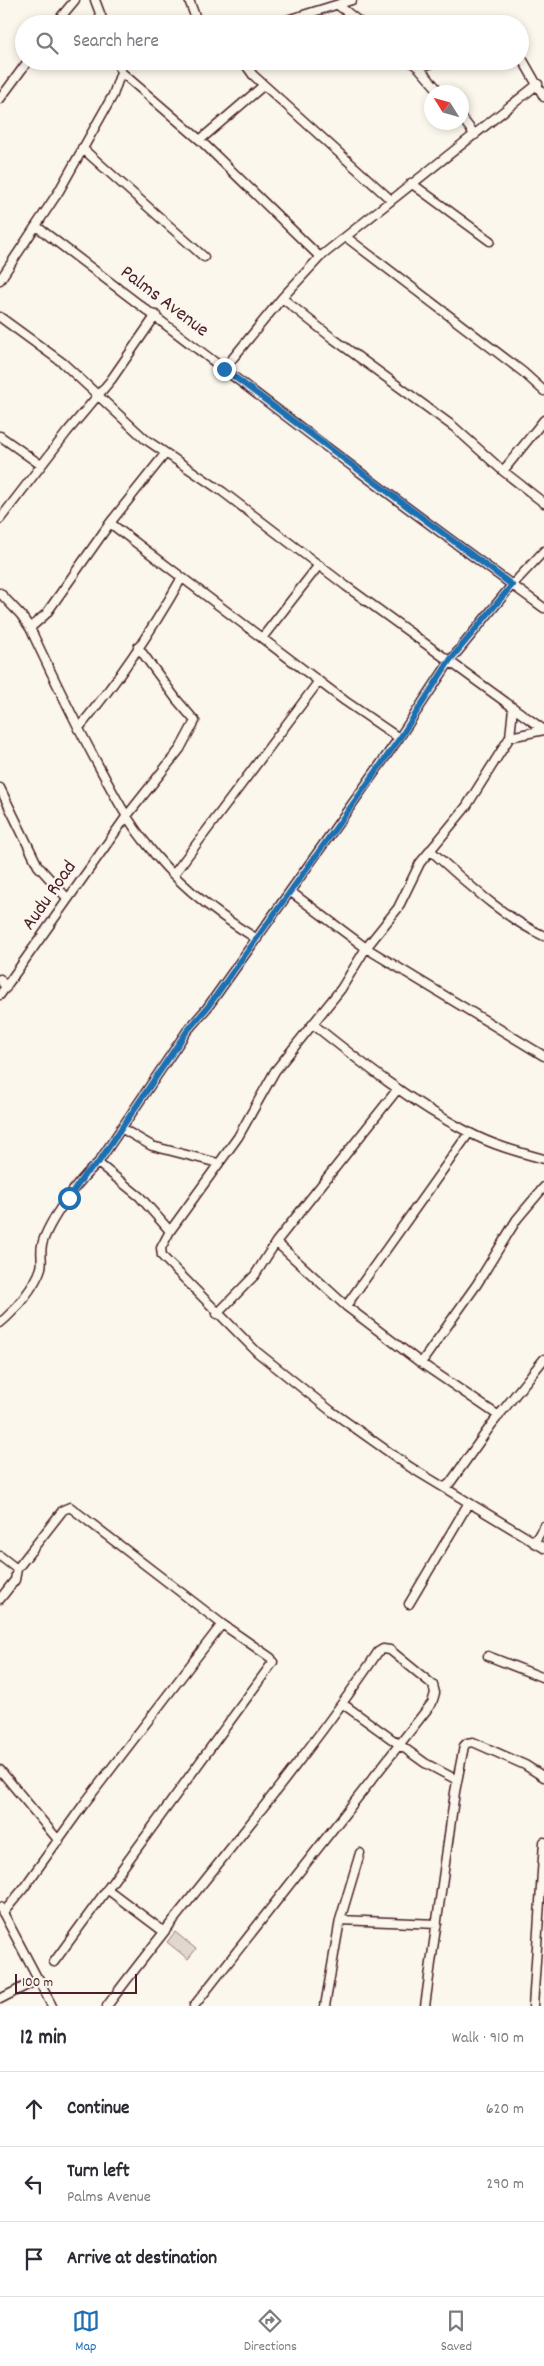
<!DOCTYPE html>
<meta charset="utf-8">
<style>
body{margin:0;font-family:Dekko,sans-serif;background:#f7f7f7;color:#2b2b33}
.compass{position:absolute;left:424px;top:85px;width:45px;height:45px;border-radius:50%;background:#fff;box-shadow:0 2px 8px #0003;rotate:307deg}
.scale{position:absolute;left:15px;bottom:12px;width:122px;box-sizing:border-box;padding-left:5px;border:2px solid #4a1f2b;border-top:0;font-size:14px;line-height:18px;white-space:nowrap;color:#4a1f2b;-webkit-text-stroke:4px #fbf7ec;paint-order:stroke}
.stop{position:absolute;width:15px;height:15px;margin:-11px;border:4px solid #1f6fb2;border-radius:50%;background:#fff}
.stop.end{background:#1f6fb2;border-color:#fff;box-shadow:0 1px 5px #0008}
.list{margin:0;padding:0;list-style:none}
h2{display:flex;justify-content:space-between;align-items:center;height:65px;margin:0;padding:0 20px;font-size:21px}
h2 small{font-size:16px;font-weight:400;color:#7c7c81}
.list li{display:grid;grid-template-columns:32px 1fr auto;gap:15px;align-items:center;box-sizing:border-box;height:75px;padding:0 20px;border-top:1px solid #e1e1e2}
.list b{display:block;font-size:19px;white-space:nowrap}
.list p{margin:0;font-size:16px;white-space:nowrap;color:#7c7c81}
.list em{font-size:16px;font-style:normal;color:#7c7c81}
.icon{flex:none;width:28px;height:28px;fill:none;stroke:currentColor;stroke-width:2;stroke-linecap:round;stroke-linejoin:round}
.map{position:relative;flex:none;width:544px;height:2006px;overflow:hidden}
.search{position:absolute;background:#fff;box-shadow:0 2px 8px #0003;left:15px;right:15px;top:15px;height:55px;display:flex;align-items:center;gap:12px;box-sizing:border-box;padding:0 18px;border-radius:28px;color:#7c7c81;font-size:19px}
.sheet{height:290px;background:#fff}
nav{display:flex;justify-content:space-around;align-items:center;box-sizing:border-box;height:70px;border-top:1px solid #e1e1e2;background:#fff;font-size:14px;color:#7c7c81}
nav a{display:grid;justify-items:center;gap:2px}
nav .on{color:#1f6fb2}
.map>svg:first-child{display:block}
.green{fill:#e2d7d0;stroke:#967b7e}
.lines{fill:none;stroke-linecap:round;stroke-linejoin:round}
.minor-casing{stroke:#4a1f2b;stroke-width:11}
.minor{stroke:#fbf7ec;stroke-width:8}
.route{stroke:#1f6fb2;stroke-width:6}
.labels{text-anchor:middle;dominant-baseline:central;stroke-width:4.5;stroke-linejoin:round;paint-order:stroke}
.street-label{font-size:20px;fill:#4a1f2b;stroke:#fbf7ec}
</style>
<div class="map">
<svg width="544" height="2006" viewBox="0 0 544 2006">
<rect width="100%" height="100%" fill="#fbf7ec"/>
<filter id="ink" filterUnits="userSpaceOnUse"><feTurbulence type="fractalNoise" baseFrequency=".02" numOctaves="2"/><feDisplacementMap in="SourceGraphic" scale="10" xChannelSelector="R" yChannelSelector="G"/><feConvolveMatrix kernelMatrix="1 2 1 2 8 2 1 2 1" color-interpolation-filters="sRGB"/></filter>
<g filter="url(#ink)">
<!-- green -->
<path class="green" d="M175,1932l21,17 -8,10 -21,-17z"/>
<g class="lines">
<defs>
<path id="minor" d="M95,0l9,24
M189,0l9,24
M338,5l24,19
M55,24l20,-24
M274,24l78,-24
M520,55l24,42
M243,61l10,14 138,125
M410,61l9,7 18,-7
M419,68l21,24
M121,72l79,68 120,117
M0,99l28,-38
M462,118l13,17
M200,140l64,-55
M82,148l122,109
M411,183l79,58
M36,226c169,128 336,258 508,382
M346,237l177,135 21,19
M0,280l59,-89 54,-96 8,-23 -4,-11
M282,298l49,39 123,90 49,44 41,32
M0,317l63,46 82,76 78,53 123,94 198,144
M224,369l58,-71 38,-41 218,-173
M0,436l41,29
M503,471l41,-51
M0,519l67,-87 44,-52 45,-65
M110,523l235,178 54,37
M0,593l21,22 9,13c23,49 47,99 73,146 13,24 25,47 42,68 28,38 71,72 112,97
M30,628l16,-14 64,-91 55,-69
M262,638l57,-73
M513,708l-3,29 -44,70 -46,56 -22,45 -32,40 178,108
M78,729c39,-47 73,-97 103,-150
M510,737l34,-7
M0,788l38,78 30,33
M430,850c35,31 71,66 114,86
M174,874l145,-193
M291,892l75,56 -25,41 -66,82 -37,66 -68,94 -9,17 1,8 95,96 74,59 79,56 134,81
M0,979l6,9
M0,995l126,-178 54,-68 15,-28 -18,-21 -39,-53
M314,1025c49,39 98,78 154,107 24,13 50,20 76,27
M121,1128l31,18 66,17
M98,1163l42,34 30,34
M276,1242l70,64 75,57 78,53
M346,1306l123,-173
M217,1314l38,-39 21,-33 121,-152
M0,1323c14,-11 36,-38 41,-55 2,-8 -1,-15 1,-23 5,-22 38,-67 56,-82l89,-132 20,-23 192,-270 51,-77 62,-76 32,-34
M421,1363l56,-79 40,-65 27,-32
M445,1487l5,-4 42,-59 52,-65
M534,1543l10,-17
M0,1556l17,13 -2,11 -15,19
M17,1569l46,-59 7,-3 152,117 49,34 2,4 -219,300
M409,1604l59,-100
M488,1656l56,22
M343,1704l82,59 32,17
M0,1770l59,71
M107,1889l56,42
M0,1907l52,99
M3,1913l20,-24 61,-85 138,-180
M340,1920l97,4
M0,1999l39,-20
M107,2006c89,-119 188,-231 271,-354l5,-3 7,1 43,35 2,8 -3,10 -238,303
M325,2006l15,-86 20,-67
M425,2006l30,-214 9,-46 3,-3 6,-1 52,23 19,12
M533,2006l11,-164"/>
</defs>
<!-- minor casing -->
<use href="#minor" class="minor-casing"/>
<!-- minor -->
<use href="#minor" class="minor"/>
</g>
</g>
<g class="lines" filter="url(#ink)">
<!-- route -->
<path class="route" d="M69,1198l16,-24 13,-11 89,-132 20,-23 193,-270 50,-78 62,-75 -288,-216"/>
</g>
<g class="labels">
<!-- street labels -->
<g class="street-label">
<text transform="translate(164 302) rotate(37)">Palms Avenue</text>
<text transform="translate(50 896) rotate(-55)">Audu Road</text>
</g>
</g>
</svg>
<svg class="compass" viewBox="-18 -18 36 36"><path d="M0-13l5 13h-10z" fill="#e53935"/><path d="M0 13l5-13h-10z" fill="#7c7c81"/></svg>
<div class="scale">100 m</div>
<div class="stop" style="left:69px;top:1198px"></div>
<div class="stop end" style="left:224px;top:369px"></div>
<div class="search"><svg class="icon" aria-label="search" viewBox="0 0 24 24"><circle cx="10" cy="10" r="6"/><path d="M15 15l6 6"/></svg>Search here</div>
</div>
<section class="sheet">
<h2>12 min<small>Walk · 910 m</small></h2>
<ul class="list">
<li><svg class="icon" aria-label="ahead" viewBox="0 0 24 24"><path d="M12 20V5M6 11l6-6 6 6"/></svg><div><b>Continue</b></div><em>620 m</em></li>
<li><svg class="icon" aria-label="left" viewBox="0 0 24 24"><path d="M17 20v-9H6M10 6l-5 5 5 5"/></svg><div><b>Turn left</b><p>Palms Avenue</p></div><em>290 m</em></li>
<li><svg class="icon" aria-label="arrive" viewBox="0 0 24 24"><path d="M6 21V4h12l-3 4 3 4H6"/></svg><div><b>Arrive at destination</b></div></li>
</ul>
</section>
<nav>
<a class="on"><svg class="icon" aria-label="map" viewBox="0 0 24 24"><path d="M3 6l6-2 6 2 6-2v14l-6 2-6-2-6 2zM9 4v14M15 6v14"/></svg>Map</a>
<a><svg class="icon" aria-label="directions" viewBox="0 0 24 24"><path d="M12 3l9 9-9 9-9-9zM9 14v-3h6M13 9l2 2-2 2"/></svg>Directions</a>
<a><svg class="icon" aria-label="saved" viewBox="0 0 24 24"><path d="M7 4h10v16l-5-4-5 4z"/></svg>Saved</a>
</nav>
